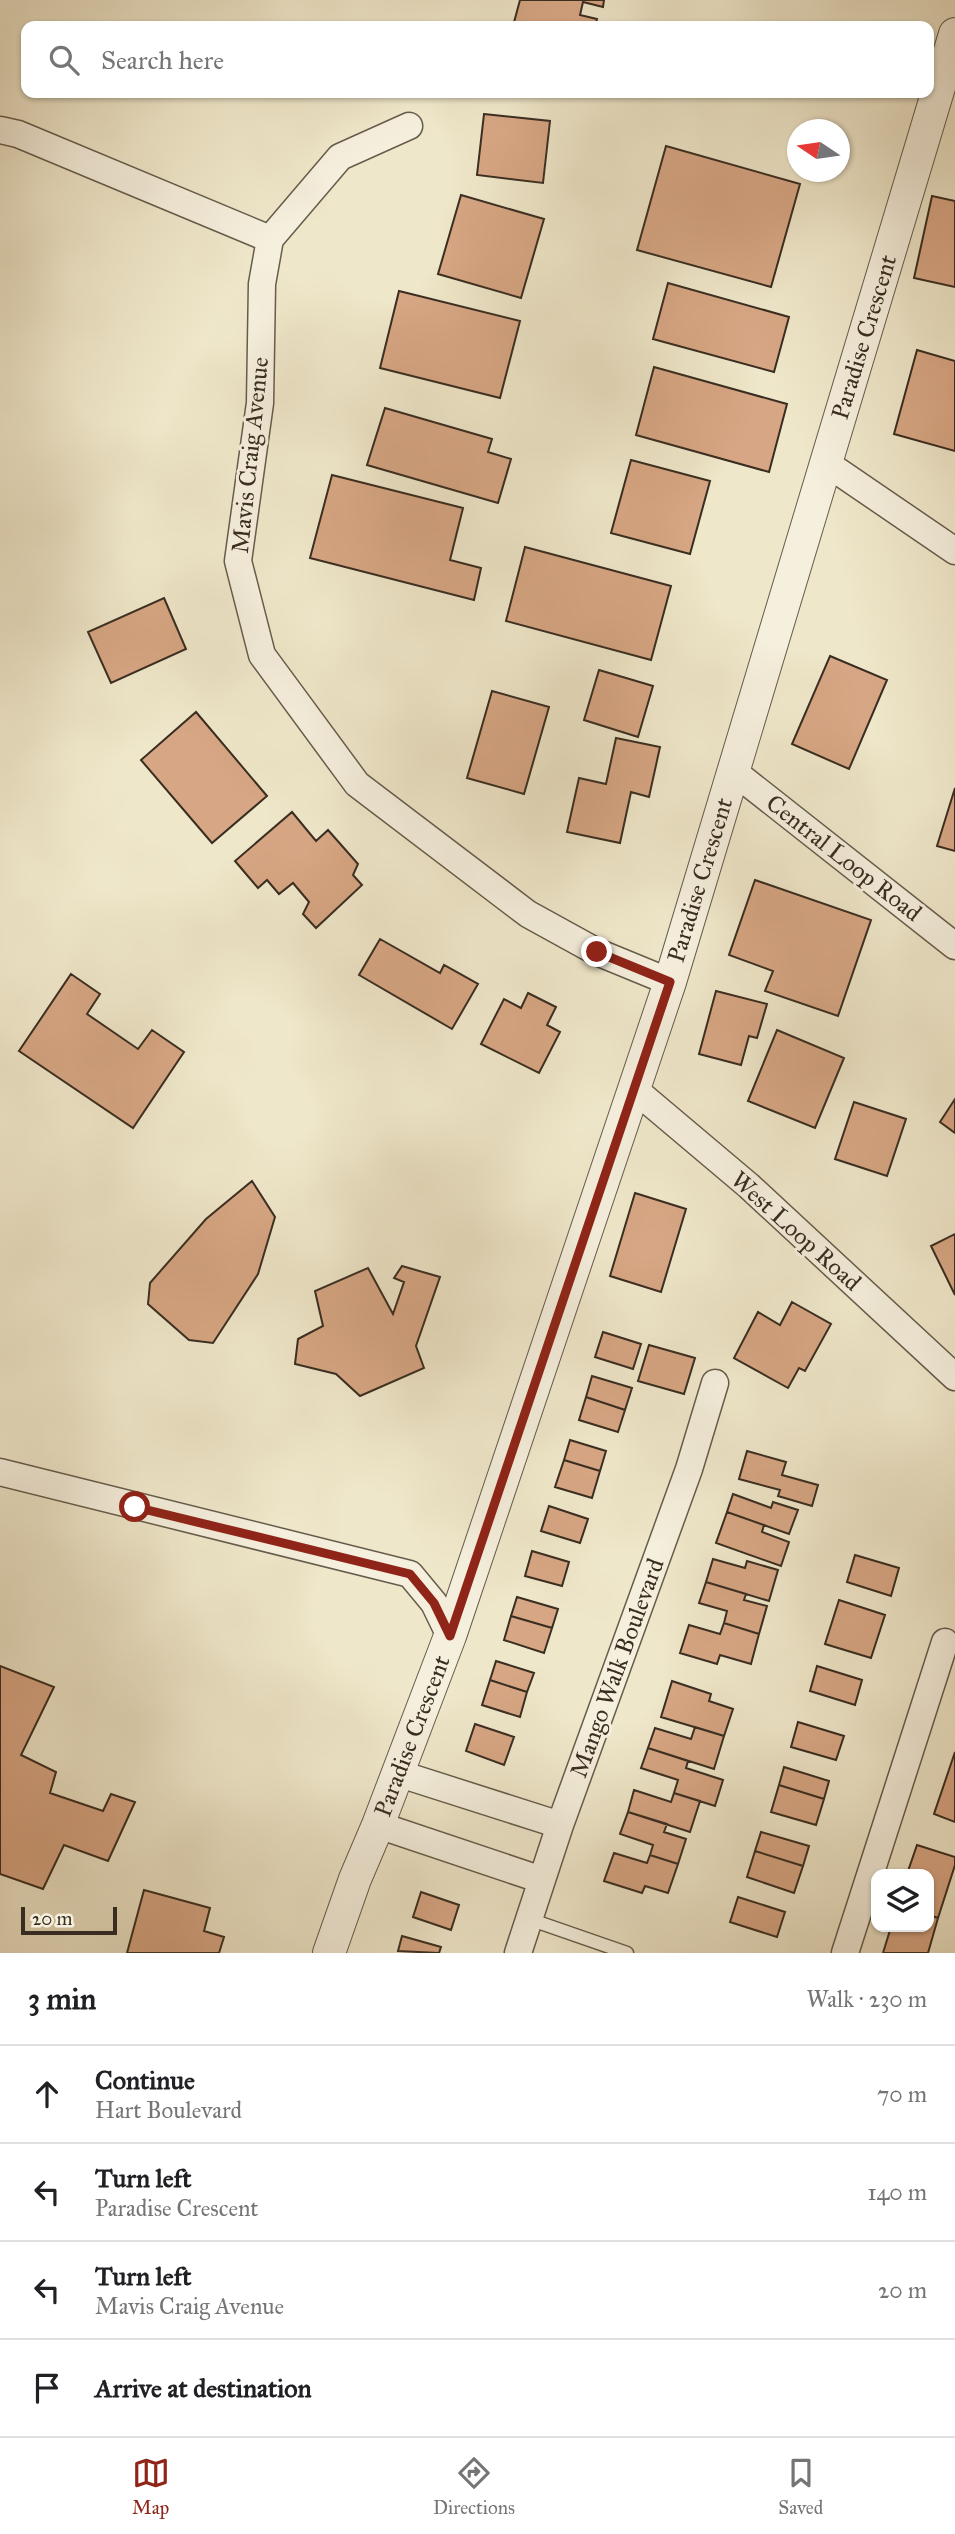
<!DOCTYPE html>
<meta charset="utf-8">
<style>
body{margin:0;font-family:"IM FELL Great Primer",serif;background:#f2f2f2;color:#202124}
.controls{position:absolute;right:21px;bottom:21px;display:grid;overflow:hidden;border-radius:14px;box-shadow:0 2px 5px #0004}
.controls button{width:63px;height:63px;display:grid;place-items:center;padding:0;border:0;border-bottom:2px solid #e0e0e0;background:#fff;color:#202124;font:35px sans-serif}
.compass{position:absolute;left:787px;top:119px;width:63px;height:63px;border-radius:50%;background:#fff;box-shadow:0 2px 5px #0004;rotate:283deg}
.scale{position:absolute;left:21px;bottom:18px;width:96px;box-sizing:border-box;padding-left:7px;border:4px solid #392d21;border-top:0;font-size:19px;line-height:24px;white-space:nowrap;color:#392d21;-webkit-text-stroke:5px #f5efdd;paint-order:stroke}
.stop{position:absolute;width:21px;height:21px;margin:-16px;border:5px solid #8f2418;border-radius:50%;background:#fff}
.stop.end{background:#8f2418;border-color:#fff;box-shadow:0 2px 7px #0008}
.list{margin:0;padding:0;list-style:none}
h2{display:flex;justify-content:space-between;align-items:center;height:91px;margin:0;padding:0 28px;font-size:30px}
h2 small{font-size:23px;font-weight:400;color:#757577}
.list li{display:grid;grid-template-columns:46px 1fr auto;gap:21px;align-items:center;box-sizing:border-box;height:98px;padding:0 28px;border-top:2px solid #e0e0e0}
.list b{display:block;font-size:26px;white-space:nowrap}
.list p{margin:0;font-size:23px;white-space:nowrap;color:#757577}
.list em{font-size:23px;font-style:normal;color:#757577}
.icon{flex:none;width:38px;height:38px;fill:none;stroke:currentColor;stroke-width:2;stroke-linecap:round;stroke-linejoin:round}
.map{position:relative;flex:none;width:955px;height:1953px;overflow:hidden}
.search{position:absolute;background:#fff;box-shadow:0 2px 5px #0004;left:21px;right:21px;top:21px;height:77px;display:flex;align-items:center;gap:18px;box-sizing:border-box;padding:0 24px;border-radius:14px;color:#757577;font-size:26px}
.sheet{height:483px;background:#fff}
nav{display:flex;justify-content:space-around;align-items:center;box-sizing:border-box;height:98px;border-top:2px solid #e0e0e0;background:#fff;font-size:19px;color:#757577}
nav a{display:grid;justify-items:center;gap:4px}
nav .on{color:#8f2418}
.map>svg:first-child{display:block}
.building{fill:#d7a684;stroke:#392d21;stroke-width:2}
.lines{fill:none;stroke-linecap:round;stroke-linejoin:round}
.service-casing{stroke:#665c4b;stroke-width:15}
.minor-casing{stroke:#665c4b;stroke-width:29}
.tertiary-casing{stroke:#665c4b;stroke-width:34}
.service{stroke:#f5efdd;stroke-width:12}
.minor{stroke:#f5efdd;stroke-width:26}
.tertiary{stroke:#f5efdd;stroke-width:32}
.route{stroke:#8f2418;stroke-width:9}
.labels{text-anchor:middle;dominant-baseline:central;stroke-width:6;stroke-linejoin:round;paint-order:stroke}
.street-label{font-size:24px;fill:#392d21;stroke:#f5efdd}
</style>
<div class="map">
<svg width="955" height="1953" viewBox="0 0 955 1953">
<rect width="100%" height="100%" fill="#efe7ca"/>
<filter id="stains"><feTurbulence type="fractalNoise" baseFrequency=".00286" numOctaves="4"/><feColorMatrix values="0 0 0 0 .2 0 0 0 0 .09 0 0 0 0 .02 0 0 0 .5 -.17"/></filter>
<radialGradient id="worn" r=".72"><stop offset=".6" stop-color="#630" stop-opacity="0"/><stop offset="1" stop-color="#630" stop-opacity=".3"/></radialGradient>
<!-- building -->
<path class="building" d="M520,0h84l-1,7 -20,-5 -3,13 17,4 -2,7h-82z
M484,114l66,7 -7,62 -66,-8z
M666,146l134,38 -29,103 -134,-37z
M461,195l83,24 -23,79 -83,-24z
M932,196l23,5v86l-41,-9z
M668,283l121,34 -15,55 -121,-33z
M399,291l121,30 -20,77 -120,-30z
M917,350l38,11v90l-61,-17z
M654,367l133,37 -18,68 -133,-37z
M385,408l107,31 -4,13 23,7 -13,44 -131,-38z
M631,460l79,21 -20,73 -79,-21z
M332,475l131,33 -13,52 31,8 -7,32 -164,-42z
M525,547l146,39 -20,74 -145,-39z
M164,598l22,51 -75,34 -23,-51z
M830,656l57,24 -38,89 -57,-25z
M599,670l54,16 -15,51 -54,-17z
M492,691l57,16 -25,87 -57,-16z
M196,712l71,84 -55,47 -71,-83z
M616,738l44,9 -11,50 -18,-5 -11,51 -53,-11 12,-54 27,6z
M955,788v63l-18,-5z
M292,812l24,29 12,-11 30,34 -5,11 9,10 -46,43 -13,-14 6,-12 -16,-19 -14,11 -12,-14 -9,8 -23,-27z
M755,880l116,40 -33,96 -73,-25 8,-20 -44,-16z
M380,939l60,34 4,-8 34,19 -26,45 -93,-54z
M71,974l29,20 -13,20 51,35 14,-19 32,22 -51,76 -114,-77z
M716,991l51,13 -10,34 -8,-2 -8,29 -42,-11z
M528,993l28,14 -9,18 13,7 -21,41 -58,-29 23,-45 17,9z
M777,1030l67,28 -29,70 -67,-27z
M955,1099v34l-15,-11z
M854,1102l52,17 -19,57 -52,-17z
M252,1181l23,36 -17,57 -45,69 -24,-3 -41,-36 2,-21 56,-64z
M635,1193l51,16 -25,83 -51,-16z
M955,1234v61l-24,-49z
M402,1266l38,11 -24,69 8,22 -64,28 -24,-22 -41,-10 3,-25 25,-13 -8,-35 53,-23 25,46 11,-32 -10,-4z
M792,1302l39,22 -26,47 -6,-3 -11,20 -54,-30 24,-46 22,13z
M603,1332l38,12 -8,25 -38,-12z
M649,1345l46,13 -11,36 -46,-13z
M592,1376l40,12 -7,22 -39,-13z
M586,1397l39,13 -7,22 -39,-12z
M570,1440l36,11 -6,20 -36,-11z
M747,1451l39,11 -4,13 36,10 -6,21 -34,-10 2,-6 -41,-11z
M564,1460l36,11 -8,27 -37,-11z
M733,1494l38,14 2,-6 25,8 -9,24 -62,-22z
M549,1506l39,13 -8,24 -39,-12z
M727,1512l37,13 -2,7 27,10 -8,24 -65,-23z
M532,1551l37,11 -7,24 -37,-10z
M855,1555l44,13 -8,28 -44,-14z
M713,1559l32,9 2,-7 31,9 -9,31 -63,-19z
M706,1582l40,12 -2,6 23,6 -8,28 -35,-11 3,-12 -28,-8z
M517,1597l41,12 -6,19 -41,-12z
M839,1600l46,15 -14,43 -46,-14z
M511,1616l41,12 -8,25 -40,-13z
M724,1623l35,11 -8,30 -31,-9 -3,9 -37,-11 9,-28 31,9z
M496,1661l38,12 -7,19 -37,-12z
M0,1666l54,21 -33,68 35,17 -6,21 53,18 8,-17 24,8 -27,59 -44,-16 -21,44 -43,-15z
M817,1666l45,14 -7,25 -45,-14z
M490,1680l37,12 -7,25 -38,-12z
M672,1681l39,13 -2,7 24,8 -9,27 -63,-19z
M798,1722l46,14 -8,24 -45,-13z
M475,1724l39,13 -10,28 -38,-14z
M695,1727l29,9 -10,33 -66,-21 7,-20 36,11z
M648,1748l40,13 -2,7 37,12 -8,26 -41,-13 4,-13 -37,-12z
M955,1752v70l-21,-8z
M784,1767l45,14 -5,18 -45,-14z
M779,1785l45,14 -8,26 -45,-13z
M634,1790l37,12 3,-9 26,8 -10,31 -62,-20z
M628,1812l39,12 -3,8 22,7 -8,25 -28,-9 3,-10 -33,-11z
M761,1832l48,14 -6,20 -48,-15z
M917,1845l38,12v8l-17,53 -9,-3v-41h-22z
M755,1851l48,15 -9,27 -47,-16z
M614,1853l33,10 3,-8 28,9 -10,29 -23,-7 -3,7 -38,-12z
M144,1890l66,18 -6,23 20,6 -5,16h-92z
M421,1892l38,13 -8,25 -38,-13z
M738,1897l47,15 -8,25 -47,-15z
M929,1915l9,3 -10,35h-45l8,-26h38z
M402,1936l39,11 -2,6 -41,-2z"/>
<g class="lines">
<defs>
<path id="service" d="M529,1919l98,34"/>
<path id="minor" d="M409,126l-69,31 -70,82 -8,45 -2,119 -22,158 24,94 95,129 171,130 69,38 73,30
M0,130l18,4 252,105
M826,463l129,88
M733,771l222,175
M634,1089l115,97 206,191
M0,1472l410,102 24,29 16,33
M397,1773l163,52
M378,1825l164,55
M518,1953l42,-128 129,-356 26,-86
M845,1953l100,-311"/>
<path id="tertiary" d="M329,1953l26,-74 23,-54 72,-189 220,-654 285,-948"/>
</defs>
<!-- service casing -->
<use href="#service" class="service-casing"/>
<!-- minor casing -->
<use href="#minor" class="minor-casing"/>
<!-- tertiary casing -->
<use href="#tertiary" class="tertiary-casing"/>
<!-- service -->
<use href="#service" class="service"/>
<!-- minor -->
<use href="#minor" class="minor"/>
<!-- tertiary -->
<use href="#tertiary" class="tertiary"/>
</g>
<g class="lines">
<!-- route -->
<path class="route" d="M135,1507l275,67 24,29 16,33 220,-654 -73,-30"/>
</g>
<g class="labels">
<!-- street labels -->
<g class="street-label">
<text transform="translate(864 337) rotate(-73)">Paradise Crescent</text>
<text transform="translate(250 455) rotate(-84)">Mavis Craig Avenue</text>
<text transform="translate(844 858) rotate(38)">Central Loop Road</text>
<text transform="translate(700 880) rotate(-73)">Paradise Crescent</text>
<text transform="translate(796 1231) rotate(42)">West Loop Road</text>
<text transform="translate(617 1668) rotate(-70)">Mango Walk Boulevard</text>
<text transform="translate(412 1736) rotate(-69)">Paradise Crescent</text>
</g>
</g>
<rect width="100%" height="100%" filter="url(#stains)"/>
<rect width="100%" height="100%" fill="url(#worn)"/>
</svg>
<div class="controls">
<button><svg class="icon" aria-label="layers" viewBox="0 0 24 24"><path d="M12 4l9 5-9 5-9-5zM3 14l9 5 9-5"/></svg></button>
</div>
<svg class="compass" viewBox="-18 -18 36 36"><path d="M0-13l5 13h-10z" fill="#e53935"/><path d="M0 13l5-13h-10z" fill="#757577"/></svg>
<div class="scale">20 m</div>
<div class="stop" style="left:135px;top:1507px"></div>
<div class="stop end" style="left:597px;top:952px"></div>
<div class="search"><svg class="icon" aria-label="search" viewBox="0 0 24 24"><circle cx="10" cy="10" r="6"/><path d="M15 15l6 6"/></svg>Search here</div>
</div>
<section class="sheet">
<h2>3 min<small>Walk · 230 m</small></h2>
<ul class="list">
<li><svg class="icon" aria-label="ahead" viewBox="0 0 24 24"><path d="M12 20V5M6 11l6-6 6 6"/></svg><div><b>Continue</b><p>Hart Boulevard</p></div><em>70 m</em></li>
<li><svg class="icon" aria-label="left" viewBox="0 0 24 24"><path d="M17 20v-9H6M10 6l-5 5 5 5"/></svg><div><b>Turn left</b><p>Paradise Crescent</p></div><em>140 m</em></li>
<li><svg class="icon" aria-label="left" viewBox="0 0 24 24"><path d="M17 20v-9H6M10 6l-5 5 5 5"/></svg><div><b>Turn left</b><p>Mavis Craig Avenue</p></div><em>20 m</em></li>
<li><svg class="icon" aria-label="arrive" viewBox="0 0 24 24"><path d="M6 21V4h12l-3 4 3 4H6"/></svg><div><b>Arrive at destination</b></div></li>
</ul>
</section>
<nav>
<a class="on"><svg class="icon" aria-label="map" viewBox="0 0 24 24"><path d="M3 6l6-2 6 2 6-2v14l-6 2-6-2-6 2zM9 4v14M15 6v14"/></svg>Map</a>
<a><svg class="icon" aria-label="directions" viewBox="0 0 24 24"><path d="M12 3l9 9-9 9-9-9zM9 14v-3h6M13 9l2 2-2 2"/></svg>Directions</a>
<a><svg class="icon" aria-label="saved" viewBox="0 0 24 24"><path d="M7 4h10v16l-5-4-5 4z"/></svg>Saved</a>
</nav>
